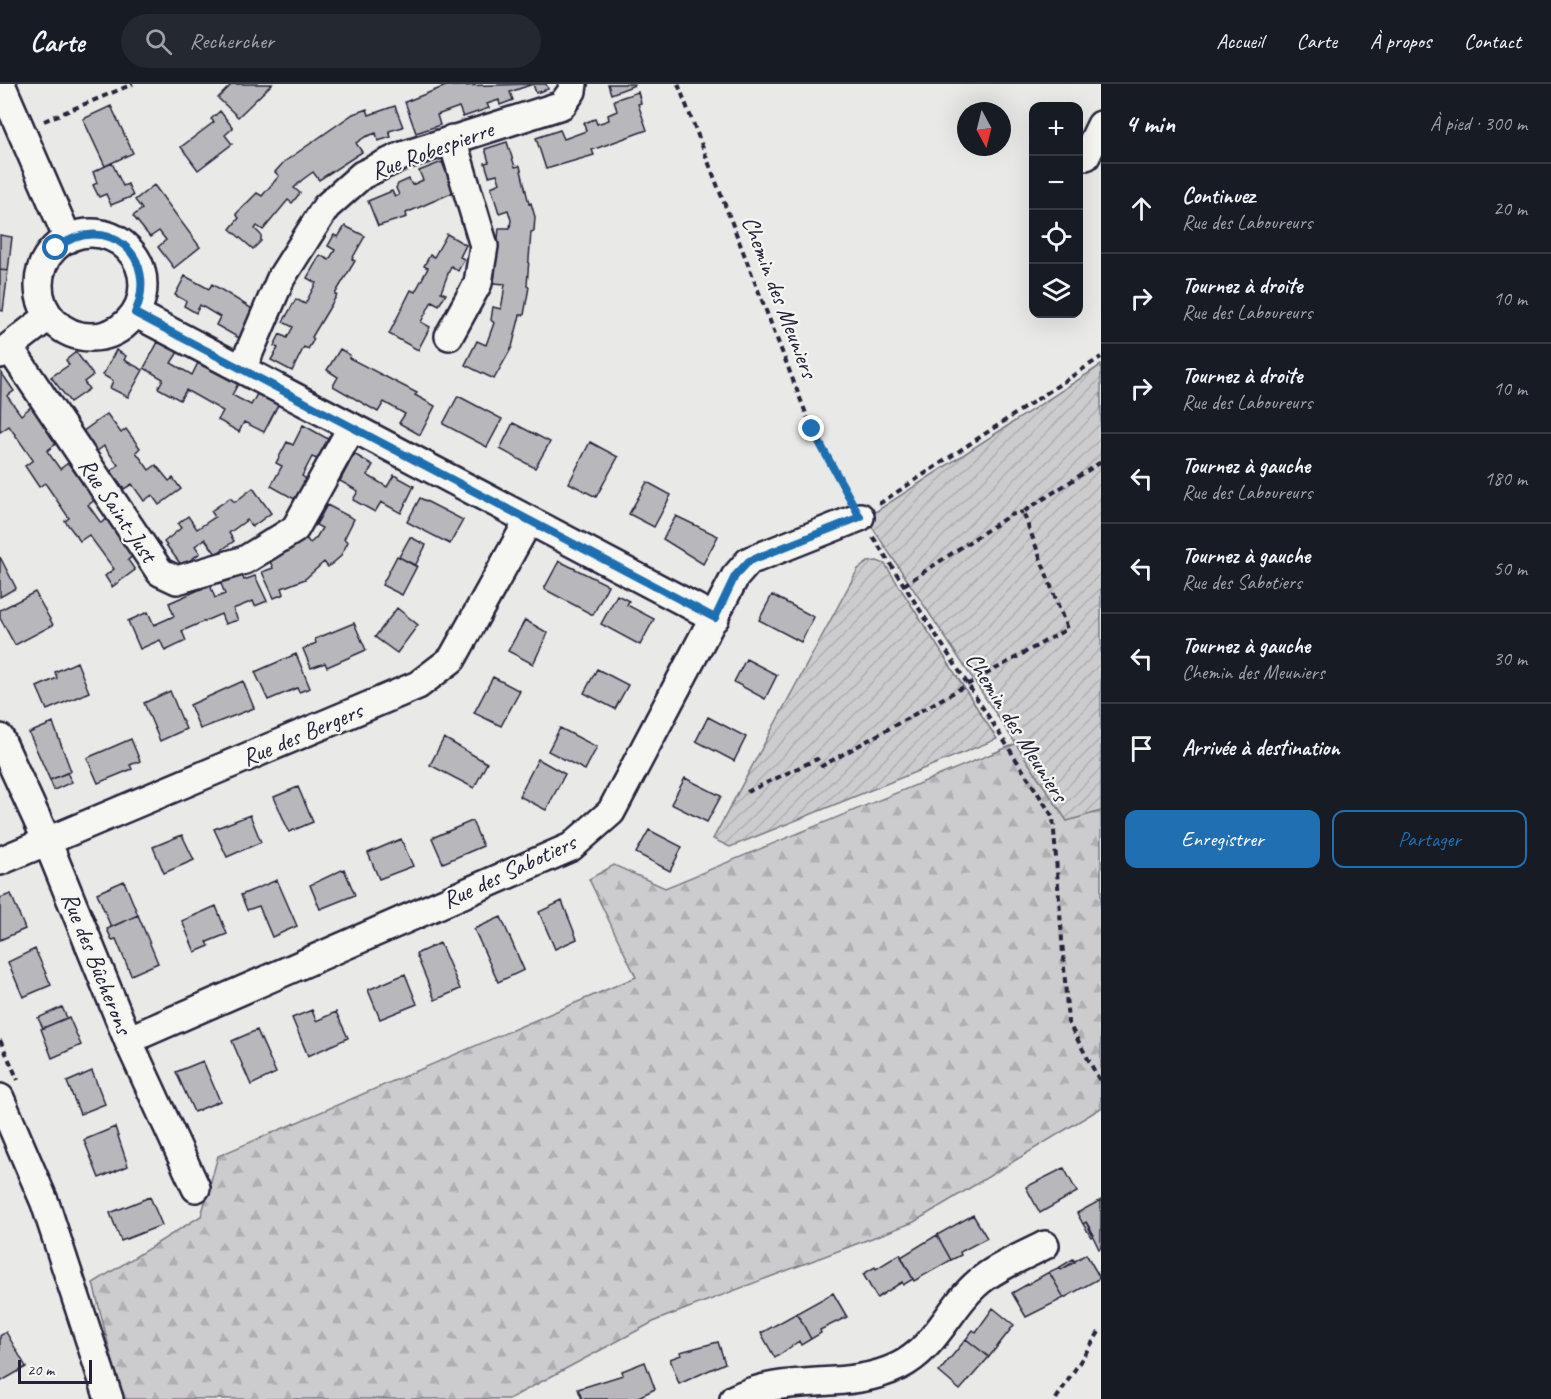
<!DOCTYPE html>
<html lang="fr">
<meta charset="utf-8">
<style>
body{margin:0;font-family:Caveat,sans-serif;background:#242831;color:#f1f3f6}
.controls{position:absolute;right:18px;top:18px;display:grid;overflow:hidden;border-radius:12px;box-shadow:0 6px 24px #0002}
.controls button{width:54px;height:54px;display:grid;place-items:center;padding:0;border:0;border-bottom:2px solid #363941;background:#171b24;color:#f1f3f6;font:30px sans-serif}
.compass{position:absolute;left:957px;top:18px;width:54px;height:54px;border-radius:50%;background:#171b24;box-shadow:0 6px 24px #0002;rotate:173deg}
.scale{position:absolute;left:18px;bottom:15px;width:74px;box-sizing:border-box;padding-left:6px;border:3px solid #22223b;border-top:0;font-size:16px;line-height:21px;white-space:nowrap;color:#22223b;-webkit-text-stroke:4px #f6f6f2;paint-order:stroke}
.stop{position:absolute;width:18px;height:18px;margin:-14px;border:4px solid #1f6fb2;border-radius:50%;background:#fff}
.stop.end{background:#1f6fb2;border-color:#fff;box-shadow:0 2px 6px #0008}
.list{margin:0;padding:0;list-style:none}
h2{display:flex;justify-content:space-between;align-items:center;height:78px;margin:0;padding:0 24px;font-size:26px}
h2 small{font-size:20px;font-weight:400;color:#9ea1a6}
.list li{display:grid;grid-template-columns:39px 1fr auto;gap:18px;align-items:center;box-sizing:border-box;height:90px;padding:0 24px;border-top:2px solid #363941}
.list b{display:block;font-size:22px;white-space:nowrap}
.list p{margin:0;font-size:20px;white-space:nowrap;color:#9ea1a6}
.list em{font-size:20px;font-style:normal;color:#9ea1a6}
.actions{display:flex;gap:12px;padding:18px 24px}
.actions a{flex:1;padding:14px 0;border:2px solid #1f6fb2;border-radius:12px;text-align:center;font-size:21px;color:#1f6fb2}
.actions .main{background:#1f6fb2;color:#fff}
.icon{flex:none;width:33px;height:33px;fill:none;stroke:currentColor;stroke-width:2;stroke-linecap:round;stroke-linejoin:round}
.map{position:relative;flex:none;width:1101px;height:1315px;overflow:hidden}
header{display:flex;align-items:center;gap:36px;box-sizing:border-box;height:84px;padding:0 30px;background:#171b24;border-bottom:2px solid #363941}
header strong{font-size:28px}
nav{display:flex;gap:33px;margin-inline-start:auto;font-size:21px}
.search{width:420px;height:54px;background:#242831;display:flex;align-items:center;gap:15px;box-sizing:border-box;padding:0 21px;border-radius:33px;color:#9ea1a6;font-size:22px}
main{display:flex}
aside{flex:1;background:#171b24}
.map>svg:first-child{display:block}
.forest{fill:url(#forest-firs);stroke:#777784;stroke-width:1.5}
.garden{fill:url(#garden-furrows);stroke:#777784;stroke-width:1.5}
.building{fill:#b8b8bc;stroke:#22223b;stroke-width:1.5}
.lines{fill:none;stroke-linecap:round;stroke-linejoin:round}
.minor-casing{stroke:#22223b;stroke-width:32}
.path{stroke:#22223b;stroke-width:4;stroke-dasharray:6 4.5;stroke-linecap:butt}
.minor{stroke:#f6f6f2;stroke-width:27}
.route{stroke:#1f6fb2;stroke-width:8}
.labels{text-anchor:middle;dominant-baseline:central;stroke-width:4.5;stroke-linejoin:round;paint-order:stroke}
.street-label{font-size:24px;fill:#22223b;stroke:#f6f6f2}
</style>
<header>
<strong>Carte</strong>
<div class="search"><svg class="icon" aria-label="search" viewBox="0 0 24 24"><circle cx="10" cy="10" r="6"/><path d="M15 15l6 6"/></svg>Rechercher</div>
<nav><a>Accueil</a><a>Carte</a><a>À propos</a><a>Contact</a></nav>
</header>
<main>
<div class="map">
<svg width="1101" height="1315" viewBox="0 0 1101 1315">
<defs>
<pattern id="forest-firs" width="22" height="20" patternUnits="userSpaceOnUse" patternTransform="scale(1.5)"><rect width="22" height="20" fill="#ccccce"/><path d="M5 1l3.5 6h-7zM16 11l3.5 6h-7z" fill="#afafb2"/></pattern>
<pattern id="garden-furrows" width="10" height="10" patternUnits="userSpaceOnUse" patternTransform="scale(1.5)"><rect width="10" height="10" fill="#ccccce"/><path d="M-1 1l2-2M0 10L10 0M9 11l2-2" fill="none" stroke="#afafb2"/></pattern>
</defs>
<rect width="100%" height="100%" fill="#e9e9e7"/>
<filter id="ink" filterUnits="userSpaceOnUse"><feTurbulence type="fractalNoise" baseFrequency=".0167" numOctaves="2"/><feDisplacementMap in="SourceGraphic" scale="12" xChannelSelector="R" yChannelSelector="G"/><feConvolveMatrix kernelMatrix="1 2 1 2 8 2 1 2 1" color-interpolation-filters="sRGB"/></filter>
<g filter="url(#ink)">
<!-- forest -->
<path class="forest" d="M1018,659l49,77 34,-9v297l-187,114 -257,98 -148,79h-387l-29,-116 108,-67 17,-60 418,-179 -47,-98 25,-14 51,23z"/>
<!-- garden -->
<path class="garden" d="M1101,281v446l-34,10 -201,-303z
M877,477l8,3 112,175 -267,108 -17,-8 145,-270 10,-7z"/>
<!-- building -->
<path class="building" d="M232,0h40l-34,33 -20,-19z
M451,0l1,2 81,-2 -23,8 3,8 -13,5 -1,-5 -12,4 2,4 -26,9 -4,-10 -22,8 3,10 -24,8 -11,-31z
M533,0h13l2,5 -12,4z
M608,0h26l1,1 -24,9z
M638,8l3,11 -3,1 9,26 -55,20 2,5 -48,14 -10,-31 24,-8 4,9 22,-8 -2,-8 11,-4 2,5 12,-4 -1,-5 9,-4 -3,-11z
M111,22l22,47 -28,13 -22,-47z
M395,22l8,21 -14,4 2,6 -13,4 -2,-8 -11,4 -9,6 6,9 -43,28 -6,-8 -11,8 -8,8 6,5 -8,10 -4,-3 -25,30 -6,-4 -2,3 6,6v6l-8,8 -23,-20 9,-11 -3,-4 21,-21 5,3 17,-20 -4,-4 9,-10 69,-48 14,-5 2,6z
M220,27l13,17 -8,7 7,9 -34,26 -17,-23 33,-25 -3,-3z
M507,58l8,25 5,-1 9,38 2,-1 4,14 -1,14 -3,1 -4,54 2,1 -5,28h-4l-8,32 -18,32 -29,-14 12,-24 9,4 8,-22 -3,-3 2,-13 8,2 2,-11 2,-14 -11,-1 5,-55h11l1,-8 -3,-10 -9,3 -8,-26 9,-4 -3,-9 -8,2 -4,-13 4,-1 -4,-13z
M442,78l12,30 -48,21 1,4 -29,9 -10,-25 24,-10 3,6 4,-2 -3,-7 2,-4 11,-5 3,6 11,-5 -4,-9z
M112,79l11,23 5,-2 5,12 -22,9 -5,-11 -7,3 -6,-12 4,-2 -4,-11z
M154,101l46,62 -26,21 -16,-21 8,-7 -7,-9 -9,6 -17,-21 9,-7 -7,-9z
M345,142l20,10 -13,23 3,2 -20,33 2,1 -25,42 2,2 -6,10 -4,-2 -12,24 -21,-11 7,-12 -4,-2 6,-12 7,4 6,-11 -10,-5 13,-23 9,5 11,-21 -9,-5 13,-23 9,5 6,-10 -7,-4 6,-11 4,2z
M447,150l19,11 -6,12 4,2 -6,12 -7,-5 -10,26 5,2 -7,11 -7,-4 -11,21 9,5 -12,23 -29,-16 22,-44 4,2 13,-24 -4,-2 6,-11 4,2z
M0,151l12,2 -4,34 -8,-1z
M0,186l8,1 -5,40 -3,-1z
M185,192l24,13 3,-5 42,26 -15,28 -23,-13 4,-8 -20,-12 -4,8 -12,-7 2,-5 -11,-6z
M158,258l20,10 -7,11 21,12 6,-12 40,21 -6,11 19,10 6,-11 21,11 -14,27 -20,-10 -5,10 -21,-12 5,-9 -37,-21 -6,10 -22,-12 5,-9 -19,-11z
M340,265l10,6 -1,3 68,35 -2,2 20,11 -15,29 -21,-12 6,-9 -21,-12 -6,10 -45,-26 5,-9 -11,-7z
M116,266l10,6 -2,4 19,10 -15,27 -18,-9 3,-7 -10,-6z
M76,268l17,23 -9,7 5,7 -19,13 -19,-25 18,-12 -3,-5z
M1,288l13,19 -7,5 14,19 11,-9 26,36 -11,9 13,18 8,-6 27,37 -7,5 13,18 11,-8 27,36 -11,9 7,10 -23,17 -7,-11 9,-7 -25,-34 -9,6 -15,-20 4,-3 -24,-35 -6,4 -14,-21 8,-6 -24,-34 -9,6z
M458,312l44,23 -15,28 -44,-23z
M107,330l14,19 5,-4 14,19 -4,4 13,18 7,-5 13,16 4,-3 8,11 -22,16 -7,-10 -8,6 -12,-17 -8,5 -13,-18 7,-6 -14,-19 -8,6 -14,-20z
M513,339l37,19 -15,26 -35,-19z
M303,341l27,15 -11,20 -7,-3 -10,19 6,4 -10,21 -27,-15 11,-20 -6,-3 11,-21 6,3z
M590,358l28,15 -22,40 -27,-14z
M354,370l19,11 -6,10 20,12 7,-12 20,11 -13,27 -20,-11 -6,10 -22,-12 5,-9 -18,-10z
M647,398l24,13 -17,32 -25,-13z
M253,404l18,25 -19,14 -5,-7 -18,13 5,8 -18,13 -11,-15 -10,7 5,7 -18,13 -18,-24 17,-14 -3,-4 10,-8 9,13 18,-12 -4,-6 19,-13 5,4z
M420,414l43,22 -13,24 -43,-22z
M327,421l27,14 -10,20 4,3 -8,15 -12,10 -4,-5 -19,17 -23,9 2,6 -10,4 -12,-26 11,-4 -4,-9 20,-8 16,-14 5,6 6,-5 6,-10 -6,-3z
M676,432l42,20 -15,28 -40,-25z
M410,453l16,8 -11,21 -16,-9z
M397,472l20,10 -15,29 -20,-10z
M0,473l16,31 -16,9z
M559,477l49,24 -15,30 -49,-26z
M241,489l3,7 11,-4 12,25 -12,5 -2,-5 -20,8 5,11 -13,4 -4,-10 -39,17 4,10 -21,10 -5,-11 -20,9 -12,-28 20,-9 6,13 20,-9 -5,-13 41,-18 5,13 10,-4 -5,-13z
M35,508l18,33 -38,20 -15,-27v-8z
M617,511l12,6 -2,4 27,14 -14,26 -39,-21z
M772,511l42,22 -13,25 -42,-22z
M397,524l21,17 -21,28 -22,-16z
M525,536l23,13 -15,31 -25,-13z
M354,539l12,27 -39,17 -2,-4 -14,5 -8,-19 13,-6 -1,-4z
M296,570l14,34 -11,4 -2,-4 -29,12 -13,-28z
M746,575l31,16 -12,24 -31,-17z
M77,578l12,30 -42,18 -10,-23 20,-9 -2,-6z
M597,585l31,16 -13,24 -31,-16z
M493,593l27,14 -19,35 -27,-13z
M243,597l11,27 -54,21 -10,-24z
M170,607l16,38 -26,12 -16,-38z
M708,633l38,20 -12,24 -38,-20z
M53,639l18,48 -21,9 -21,-47z
M560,644l37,19 -12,23 -37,-19z
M444,654l43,25 -13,25 -44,-23z
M131,655l9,22 -10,4 2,4 -34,14 -11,-25z
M538,675l27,15 -19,36 -27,-14z
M67,689l5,9 -18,8 -4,-10z
M685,694l36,18 -14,26 -36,-18z
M298,703l15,35 -24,10 -15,-35z
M250,731l11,27 -34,15 -13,-28z
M472,737l11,25 -40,17 -11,-25z
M649,746l33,17 -12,24 -34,-18z
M182,751l12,25 -30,13 -11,-26z
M401,755l12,27 -34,13 -11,-26z
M344,785l11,26 -35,14 -10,-24z
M277,796l20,46 -25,11 -13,-31 -12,4 -6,-15z
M124,797l14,34 -27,12 -14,-34z
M11,810l14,35 -25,11v-42z
M562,817l15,38 -22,10 -16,-37z
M216,822l11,28 -20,8 2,4 -14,6 -13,-31z
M138,831l20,48 -27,12 -15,-36 -4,1 -5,-11z
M501,833l23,53 -26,12 -24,-53z
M440,859l20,46 -25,11 -19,-46z
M35,865l16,36 -28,12 -15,-35z
M405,890l12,30 -37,15 -12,-29z
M62,923l5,11 -24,10 -5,-10z
M312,926l4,11 20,-9 12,26 -40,18 -16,-38z
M69,933l12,28 -29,13 -11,-29z
M257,946l19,43 -25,12 -19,-44z
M203,977l17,40 -26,11 -18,-40z
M92,987l13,33 -25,10 -13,-32z
M115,1043l13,39 -29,12 -15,-38z
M1064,1084l13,24 -37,21 -14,-26z
M150,1113l12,28 -41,16 -11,-28z
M1101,1116v48l-2,1 -13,-27 -3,2 -6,-11z
M973,1131l14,23 -27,14 1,3 -10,5 -14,-25z
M1086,1138l8,13 -3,2 -8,-13z
M937,1151l14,25 -37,21 -13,-24z
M900,1170l13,25 -10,6 -1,-3 -25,16 -14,-24 12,-7 1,2z
M1086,1170l14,24 -36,20 -15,-26 11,-5 1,3z
M1073,1175l2,3 -14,8 -1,-3z
M1049,1188l15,26 -38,19 -14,-24z
M833,1209l14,24 -27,13 1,3 -10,6 -14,-26z
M993,1224l21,17 -25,32 -23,-18 7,-9 3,2z
M797,1229l14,26 -10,6 -2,-4 -24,17 -14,-25z
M6,1248l20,35 -26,15v-46z
M966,1255l23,18 -29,33 -21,-18z
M718,1258l7,21 -46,21 -9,-25 11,-4 -1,-3z
M645,1278l10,27 -21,10h-52l-4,-10 45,-14 -1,-4z"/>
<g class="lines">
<defs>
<path id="minor" d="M1,0l67,155
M1086,72l15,-31
M39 201a52 52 0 1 1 104 0a52 52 0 1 1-104 0Z
M135,229l580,305
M449,252l29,-53 6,-37 -32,-107
M9,263l151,225 17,8 68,-20 50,-31 57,-102
M0,270l49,-38
M242,285l39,-91 45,-71 36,-32 40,-19 160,-51 10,-14 1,-7
M0,654l47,103 81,199 68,148
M0,777l418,-176 34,-26 77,-139
M128,956l443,-193 40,-35 124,-235 14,-16 111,-44
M0,1014l45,105 64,196
M734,1315c51,-27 113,-7 165,-33 39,-19 52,-65 86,-89 18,-13 41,-22 60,-32"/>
</defs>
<!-- minor casing -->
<use href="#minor" class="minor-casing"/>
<!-- path -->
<path class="path" d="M678,0l134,345 36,67
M44,37l89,-37
M879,420l222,-147
M873,453l180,280 15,205 33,61
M904,501l106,-70 13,-3
M747,708l70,-33 5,7 245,-137 -44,-117 78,-50
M0,956l18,40
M1056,1315l45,-70"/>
<!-- minor -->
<use href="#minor" class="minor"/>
</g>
</g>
<g class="lines" filter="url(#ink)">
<!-- route -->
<path class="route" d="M56,164c51,-37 104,8 79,65l580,305 20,-42 14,-15 111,-44 -48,-88"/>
</g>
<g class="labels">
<!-- street labels -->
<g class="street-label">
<text transform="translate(432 66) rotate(-20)">Rue Robespierre</text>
<text transform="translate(780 213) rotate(69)">Chemin des Meuniers</text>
<text transform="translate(118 426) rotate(56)">Rue Saint-Just</text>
<text transform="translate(1017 643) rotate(58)">Chemin des Meuniers</text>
<text transform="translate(302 650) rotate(-23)">Rue des Bergers</text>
<text transform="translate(509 787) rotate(-25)">Rue des Sabotiers</text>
<text transform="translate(97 879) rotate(68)">Rue des Bûcherons</text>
</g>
</g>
</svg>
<div class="controls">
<button>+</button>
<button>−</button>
<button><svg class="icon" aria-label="locate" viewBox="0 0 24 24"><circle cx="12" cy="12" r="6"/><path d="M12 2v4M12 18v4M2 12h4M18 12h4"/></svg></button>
<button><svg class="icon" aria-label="layers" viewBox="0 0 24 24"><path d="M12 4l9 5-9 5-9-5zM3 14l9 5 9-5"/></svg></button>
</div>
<svg class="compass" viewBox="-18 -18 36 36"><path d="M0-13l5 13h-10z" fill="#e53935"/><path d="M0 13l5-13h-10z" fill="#9ea1a6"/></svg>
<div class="scale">20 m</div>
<div class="stop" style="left:56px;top:164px"></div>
<div class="stop end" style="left:812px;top:345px"></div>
</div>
<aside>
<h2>4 min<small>À pied · 300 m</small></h2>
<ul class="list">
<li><svg class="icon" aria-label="ahead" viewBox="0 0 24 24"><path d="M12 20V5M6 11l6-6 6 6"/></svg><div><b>Continuez</b><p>Rue des Laboureurs</p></div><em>20 m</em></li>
<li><svg class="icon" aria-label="right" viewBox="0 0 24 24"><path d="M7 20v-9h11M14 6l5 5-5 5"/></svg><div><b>Tournez à droite</b><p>Rue des Laboureurs</p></div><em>10 m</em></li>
<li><svg class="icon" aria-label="right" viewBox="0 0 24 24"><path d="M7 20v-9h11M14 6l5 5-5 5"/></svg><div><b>Tournez à droite</b><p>Rue des Laboureurs</p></div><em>10 m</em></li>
<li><svg class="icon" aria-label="left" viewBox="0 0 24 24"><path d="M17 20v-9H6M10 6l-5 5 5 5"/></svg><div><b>Tournez à gauche</b><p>Rue des Laboureurs</p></div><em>180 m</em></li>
<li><svg class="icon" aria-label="left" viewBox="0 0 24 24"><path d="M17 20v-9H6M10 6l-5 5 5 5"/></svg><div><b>Tournez à gauche</b><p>Rue des Sabotiers</p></div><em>50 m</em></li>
<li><svg class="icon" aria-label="left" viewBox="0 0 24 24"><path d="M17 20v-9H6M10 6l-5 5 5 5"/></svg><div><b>Tournez à gauche</b><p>Chemin des Meuniers</p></div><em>30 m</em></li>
<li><svg class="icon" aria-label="arrive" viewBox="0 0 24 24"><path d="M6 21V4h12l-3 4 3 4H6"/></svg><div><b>Arrivée à destination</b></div></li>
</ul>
<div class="actions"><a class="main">Enregistrer</a><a>Partager</a></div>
</aside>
</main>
